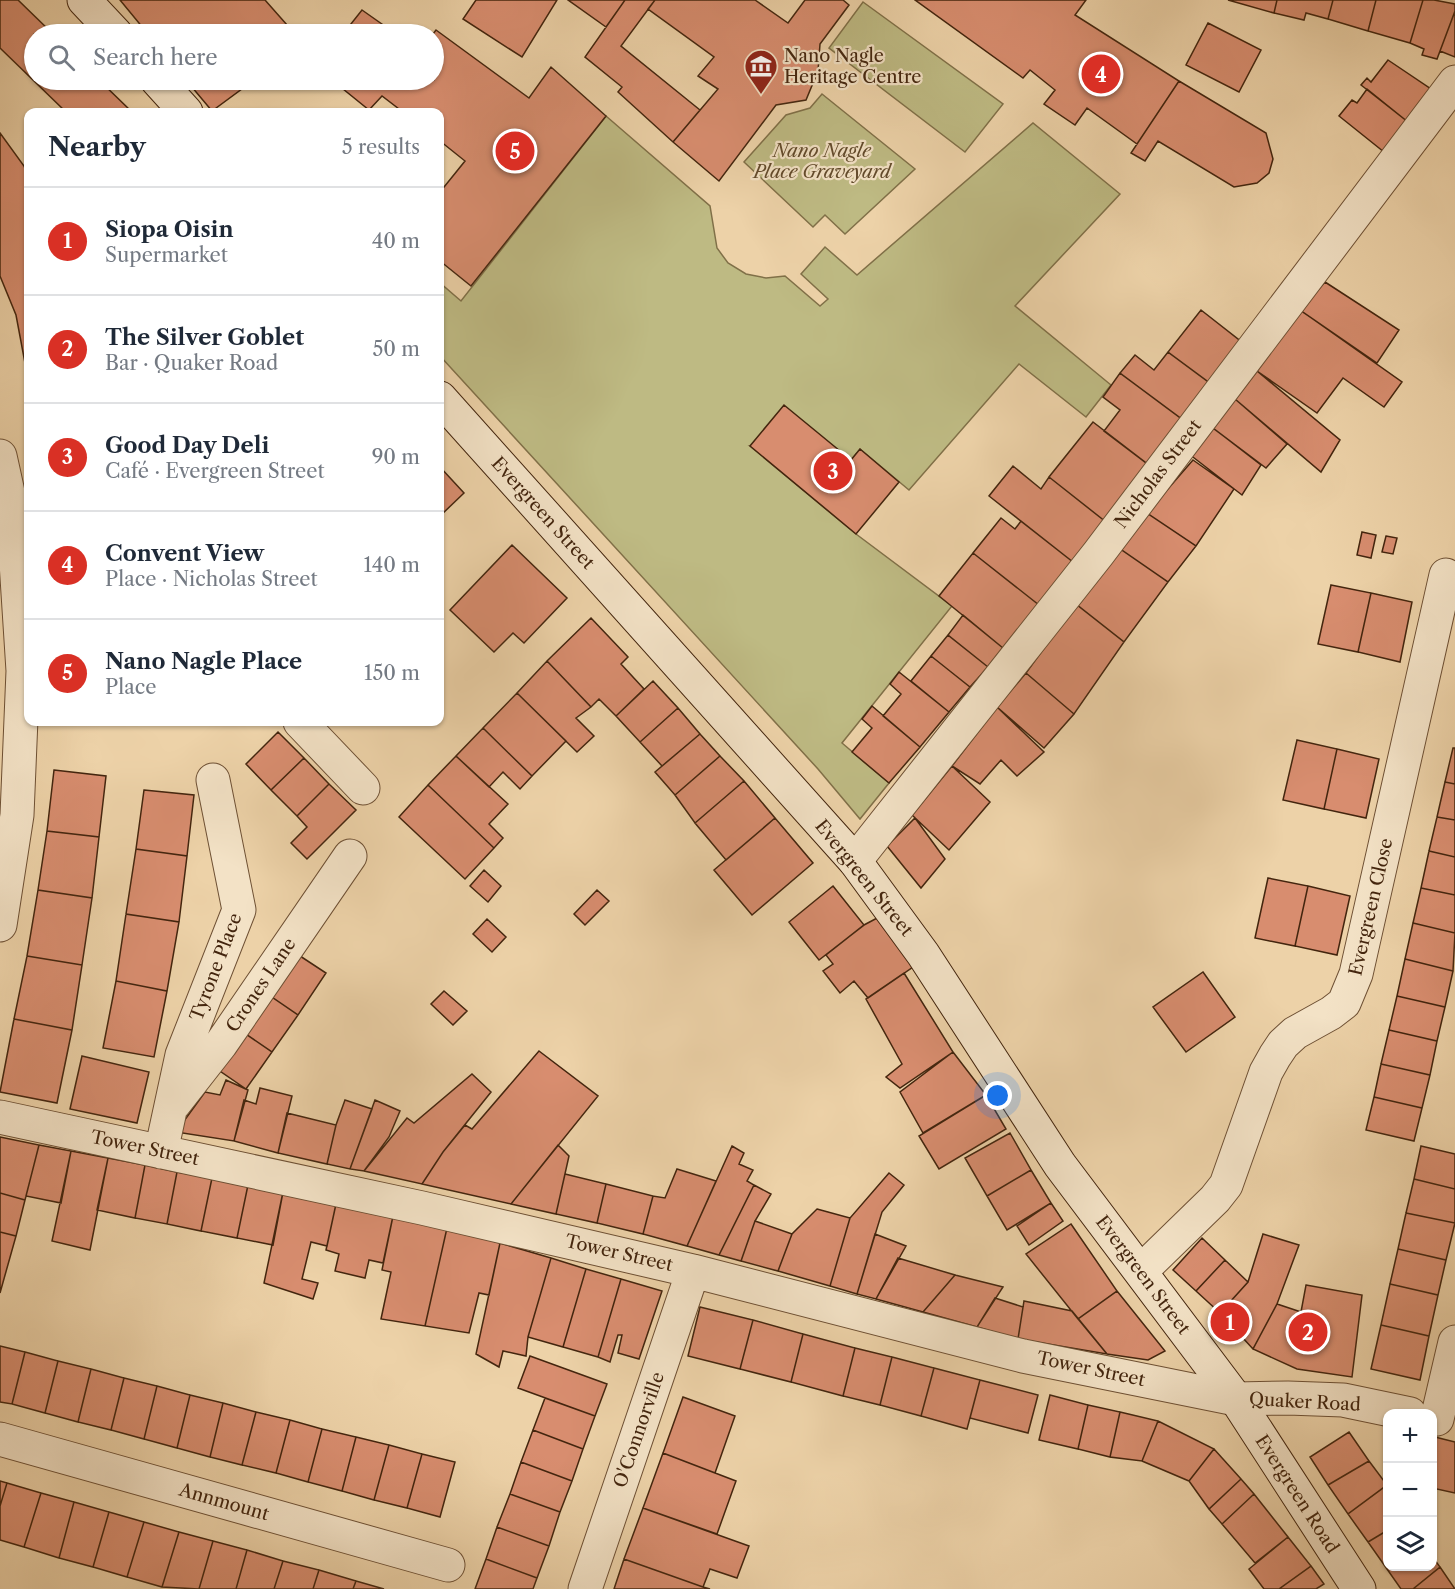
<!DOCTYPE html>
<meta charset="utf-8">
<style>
body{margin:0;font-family:"Libre Caslon Text",serif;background:#f2f2f3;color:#1f2937}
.controls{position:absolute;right:18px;bottom:18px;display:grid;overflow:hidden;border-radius:12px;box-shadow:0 2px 4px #0004}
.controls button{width:54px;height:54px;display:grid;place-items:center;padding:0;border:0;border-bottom:2px solid #e0e1e3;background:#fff;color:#1f2937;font:30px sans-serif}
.you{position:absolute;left:998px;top:1096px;width:21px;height:21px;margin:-15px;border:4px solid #fff;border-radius:50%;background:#1a73e8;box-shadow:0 0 0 9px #1a73e833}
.badge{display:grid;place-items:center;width:39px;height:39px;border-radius:50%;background:#d93025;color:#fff;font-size:20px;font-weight:700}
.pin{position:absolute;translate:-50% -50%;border:3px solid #fff;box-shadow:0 2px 6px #0006}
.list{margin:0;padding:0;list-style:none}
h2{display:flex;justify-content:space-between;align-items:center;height:78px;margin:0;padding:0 24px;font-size:26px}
h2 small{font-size:20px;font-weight:400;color:#747a83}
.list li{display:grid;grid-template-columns:39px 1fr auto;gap:18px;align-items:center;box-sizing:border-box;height:108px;padding:0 24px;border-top:2px solid #e0e1e3}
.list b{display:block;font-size:22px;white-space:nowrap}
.list p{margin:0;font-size:20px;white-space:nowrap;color:#747a83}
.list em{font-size:20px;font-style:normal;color:#747a83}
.icon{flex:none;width:33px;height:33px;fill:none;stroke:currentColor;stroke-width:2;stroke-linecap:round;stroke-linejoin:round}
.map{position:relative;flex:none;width:1455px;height:1589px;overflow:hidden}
.search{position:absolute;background:#fff;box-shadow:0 2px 4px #0004;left:24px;top:24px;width:420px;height:66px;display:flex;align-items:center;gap:15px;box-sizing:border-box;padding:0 21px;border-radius:33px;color:#747a83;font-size:22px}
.panel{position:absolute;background:#fff;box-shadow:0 2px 4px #0004;left:24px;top:108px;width:420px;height:618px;border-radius:12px}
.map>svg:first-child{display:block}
.green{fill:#beba83;stroke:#807048;stroke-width:1.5}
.building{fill:#d88d6f;stroke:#43250e;stroke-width:1.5}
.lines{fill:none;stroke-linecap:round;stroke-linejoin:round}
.minor-casing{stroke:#6e5034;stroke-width:35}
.secondary-casing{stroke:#43250e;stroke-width:35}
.minor{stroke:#f3e2c6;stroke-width:33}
.secondary{stroke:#f3e2c6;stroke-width:33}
.labels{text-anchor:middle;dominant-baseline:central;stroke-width:4.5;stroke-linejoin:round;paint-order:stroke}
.poi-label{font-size:18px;fill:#43250e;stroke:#f3e2c6;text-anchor:start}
.park-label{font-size:18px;font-style:italic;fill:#624a2b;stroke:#f3e2c6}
.street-label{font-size:18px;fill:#43250e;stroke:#f3e2c6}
</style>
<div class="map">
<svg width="1455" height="1589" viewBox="0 0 1455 1589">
<rect width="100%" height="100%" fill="#edd2a8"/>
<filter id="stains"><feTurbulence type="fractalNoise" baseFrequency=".00333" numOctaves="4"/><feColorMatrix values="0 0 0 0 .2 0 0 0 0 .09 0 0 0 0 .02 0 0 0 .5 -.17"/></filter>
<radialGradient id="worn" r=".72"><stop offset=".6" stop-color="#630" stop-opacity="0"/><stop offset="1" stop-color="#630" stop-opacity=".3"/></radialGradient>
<!-- green -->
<path class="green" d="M863,2l140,102 -38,48 -136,-104z
M822,94l93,75 -70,65 -20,-19 -12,12 -69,-65 42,-47 24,-7z
M606,116l104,90 7,42 11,15 18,11 20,4 19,-2 35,30 8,-7 -27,-25 24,-27 32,28 176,-152 87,71 -105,112 96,79 -25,32 -67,-53 -110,126 -49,-41 -9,11 -101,-14 106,88 96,72 -110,137 47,40 -29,36 -42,-50 -378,-413v-73l21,18z"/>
<!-- building -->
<path class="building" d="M0,0h18l35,34h-19v46h65l33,32h-66l-66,-64z
M120,0h145l30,34h-147z
M476,0h81l-35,57 -59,-38z
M568,0h57l-19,27z
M625,0h30l-34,46 79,64 -27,32 -55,-50 4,-5 -37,-30z
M655,0h100l33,23 17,-23h38l6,5 -29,39 -2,27 -12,29 -30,5 -57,76 -46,-39 45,-53 -20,-13 16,-19 -66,-48z
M915,0h171l-11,15 104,66 -42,63 -50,-36 -12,17 -31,-21 11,-14 -25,-20 -7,8z
M1228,0h49l-3,13z
M1277,0h56l-5,19 -22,-6 -2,7 -30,-7z
M1333,0h43l-8,31 -40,-12z
M1376,0h47l-13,43 -42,-12z
M1423,0h11l21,4v7l-18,48 -15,-4 2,-6 -14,-6z
M362,10l34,24h-53z
M1455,11v46l-15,-6z
M1208,23l53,27 -22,42 -53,-27z
M436,30l93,68 22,-31 55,49 -135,170 -31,-25v-69l25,-31 -25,-20v-29h-37l-21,-16 -13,14 -37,-30h102l-1,-46z
M1388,60l43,29 -23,33 -47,-37 6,-7 4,4z
M186,80h68l-42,31z
M1179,81l87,52 7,26 -4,14 -12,10 -23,4 -76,-46 -13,20 -14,-8z
M1367,89l41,33 -24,30 -45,-36 13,-16 5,3z
M0,133l24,33 4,10v203l-12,-64 -16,-39z
M1325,282l74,48 -22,33 -77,-53z
M1201,310l42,33 -32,41 -43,-32z
M1300,310l102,72 -18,25 -41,-29 -26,35 -60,-42z
M1168,352l43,32 -28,36 -63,-47 15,-18 19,15z
M1257,371l83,69 -19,32 -86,-73z
M1120,373l63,47 -33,46 -46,-35 16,-21 -17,-13z
M1235,399l52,45 -21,24 -53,-40z
M784,405l67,55 9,-11 39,33 -43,52 -106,-88z
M1093,422l57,44 -44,56 -57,-45z
M1213,428l48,37 -19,30 -53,-41z
M1193,460l41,29 -38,57 -49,-33z
M1013,466l28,23 8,-12 57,45 -33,40 -84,-66z
M440,467l24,26 -24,23z
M1147,513l49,33 -28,36 -49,-34z
M1001,518l14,11 6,-8 52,41 -34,43 -66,-52z
M1362,532l14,3 -5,23 -14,-3z
M1386,536l11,2 -4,16 -11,-2z
M512,545l55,53 -43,45 -11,-10 -19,19 -44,-42z
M1119,548l49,34 -44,60 -48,-38z
M973,553l66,52 -36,43 -64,-52z
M1331,585l40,8 -13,59 -40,-8z
M1371,593l41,9 -12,60 -42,-10z
M1076,604l48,38 -50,72 -48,-41z
M963,615l40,33 -15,19 -40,-32z
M591,618l37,39 -7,7 23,25 -28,27 -17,-17 -8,8 -44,-46z
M948,635l40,32 -18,20 -39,-31z
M931,656l39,31 -21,25 -38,-31z
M547,661l44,46 -15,11 18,18 -17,16 -60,-59z
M899,672l50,40 -29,35 -37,-31 18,-22 -11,-10z
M1026,673l48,41 -30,34 -47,-41z
M653,681l25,27 -38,34 -24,-26z
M517,693l49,48 -34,35 -49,-48z
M872,706l48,41 -31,36 -37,-31 20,-24 -10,-9z
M997,707l47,45 -27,24 -16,-16 -21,24 -28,-18z
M678,708l22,26 -38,32 -22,-24z
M483,728l49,48 -12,13 -17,-17 -14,15 -33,-31z
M278,732l26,26 -33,32 -25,-26z
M700,734l20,22 -45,39 -20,-23z
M1297,740l40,9 -13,60 -41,-9z
M1453,748h2v36l-10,-2z
M1337,749l42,10 -13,59 -42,-9z
M456,756l52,48 -19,20 14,14 -9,10 -66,-63z
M720,756l24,25 -49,42 -20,-28z
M304,758l25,26 -32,32 -26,-26z
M952,766l38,36 -41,48 -37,-35z
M54,770l52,6 -7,61 -52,-6z
M744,781l31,37 -49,42 -31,-37z
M1445,782l10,2v36l-18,-3z
M329,784l27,26 -49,49 -16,-16 16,-16 -10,-11z
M428,785l66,63 -29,31 -66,-62z
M144,790l50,5 -7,61 -51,-7z
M1437,817l18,3v37l-26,-6z
M775,818l38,45 -61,52 -38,-45z
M915,818l30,41 -24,29 -34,-42z
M47,831l52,6 -7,61 -54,-8z
M136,849l51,7 -8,66 -53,-8z
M1429,851l26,6v38l-34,-7z
M484,870l17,16 -13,16 -18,-16z
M1268,878l40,8 -13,60 -40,-8z
M833,886l31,39 -45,35 -30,-38z
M1308,886l42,10 -13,59 -42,-9z
M1421,888l34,7v38l-42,-10z
M38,890l54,8 -10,67 -55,-9z
M597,890l12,11 -24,24 -11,-11z
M126,914l53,8 -12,69 -51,-10z
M879,917l34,50 -45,31 -14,-17 -14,12 -17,-22 10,-7 -7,-9 38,-30z
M487,919l19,18 -14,15 -19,-18z
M1413,923l42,10 -2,38 -48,-12z
M297,954l29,19 -28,42 -29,-20z
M27,956l55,9 -10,65 -58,-11z
M1405,959l48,12 -8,36 -48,-11z
M1203,972l32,45 -49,35 -33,-45z
M904,973l49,79 -53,36 -14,-11 16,-13 -36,-65z
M116,981l51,10 -13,66 -51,-9z
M444,991l23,20 -14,14 -22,-21z
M269,995l29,20 -26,37 -29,-20z
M1397,996l48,11 -8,34 -48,-11z
M14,1019l58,11 -15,73 -57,-11z
M1389,1030l48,11 -7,34 -49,-11z
M243,1032l29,20 -26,37 -29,-20z
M539,1051l59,45 -87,108 -89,-20 21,-32 22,-27 7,4z
M953,1052l33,43 -63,38 -23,-41z
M82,1056l67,16 -12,51 -67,-14z
M1381,1064l49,11 -8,33 -48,-11z
M472,1074l19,18 -48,60 -21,32 -58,-13 43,-53 7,5z
M226,1080l22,10 -14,51 -58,-9 29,-40 15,3z
M260,1088l32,8 -14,57 -44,-12 10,-41 12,4z
M986,1095l20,34 -67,40 -20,-33z
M1374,1097l48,11 -8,33 -48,-11z
M345,1100l27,9 -22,60 -23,-5 9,-39z
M375,1100l25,11 -11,26 -25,34 -14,-2z
M287,1113l49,12 -9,39 -49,-11z
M1010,1133l21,37 -44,26 -22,-38z
M0,1137l39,8 -14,55 -25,-7z
M39,1145l32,6 -10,52 -35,-7z
M558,1145l11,11 -13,58 -45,-10z
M732,1146l12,7 -5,11 14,6 -6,11 7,4 -35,70 -32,-9z
M1421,1146l34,8v35l-41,-10z
M71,1151l37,7 -18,92 -38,-9z
M108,1158l37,7 -10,53 -38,-8z
M145,1165l32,7 -10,52 -32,-6z
M677,1169l39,12 -29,65 -44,-12 10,-38 12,2z
M1031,1170l20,33 -44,27 -20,-34z
M177,1172l35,6 -11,53 -34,-7z
M889,1173l15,12 -22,27 -25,82 -27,-8 20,-68z
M565,1174l41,10 -9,39 -41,-9z
M212,1178l36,7 -11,53 -36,-7z
M1414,1179l41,10v34l-49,-10z
M606,1184l47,12 -10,38 -46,-11z
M248,1185l35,7 -10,53 -36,-7z
M754,1185l17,9 -16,27 -14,40 -22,-6z
M283,1192l53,12 -9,42 -16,-4 -9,37 16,4 -5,16 -49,-16z
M0,1193l25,7 -9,36 -16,-4z
M1051,1203l12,18 -34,24 -12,-19z
M336,1204l57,12 -10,47 -14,-3 -4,18 -30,-7 4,-17 -13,-4z
M817,1209l33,9 -20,68 -52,-15 14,-37z
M1406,1213l49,10 -9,37 -48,-11z
M393,1216l54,12 -22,98 -44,-7 10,-47 -9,-2z
M755,1221l37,13 -14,37 -37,-10z
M1071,1224l46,67 -39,28 -52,-65z
M447,1228l53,15 -11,52 -10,-2 -10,40 -44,-7z
M0,1232l16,4 -16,57z
M875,1234l31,12 -30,53 -19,-5z
M1263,1234l36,11 -22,59 -24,45 -33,-36 28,-31z
M1202,1238l23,22 -29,31 -23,-21z
M500,1243l51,15 -23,79 -2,19 -23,-5 -4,16 -23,-13z
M1398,1249l48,11 -8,35 -48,-11z
M551,1258l35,11 -23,78 -35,-10z
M898,1258l57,17 -32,37 -47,-13z
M1225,1260l23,22 -28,31 -24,-22z
M586,1269l35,10 -23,78 -35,-10z
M955,1275l48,12 -26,40 -54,-15z
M621,1279l41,12 -23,68 -21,-6 4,-18h-4l-8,27 -12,-5z
M1390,1284l48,11 -9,41 -48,-11z
M1306,1285l56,10 -10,82 -55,-8 -44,-20 24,-45 24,8z
M1117,1291l48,60 -17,9 -41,-6 -29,-35z
M995,1298l28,9 -5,32 -41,-12z
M1024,1301l48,10 35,43 -89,-15z
M700,1307l53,13 -13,49 -52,-13z
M753,1320l50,14 -12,48 -51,-13z
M1381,1325l48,11 -9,44 -49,-11z
M803,1334l52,14 -12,48 -52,-14z
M0,1346l25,6 -13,52 -12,-2z
M855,1348l37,9 -12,48 -37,-9z
M25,1352l33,9 -13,52 -33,-9z
M530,1356l77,28 -12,32 -77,-28z
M892,1357l42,11 -13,48 -41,-11z
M58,1361l33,8 -13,53 -33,-9z
M934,1368l46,12 -13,49 -46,-13z
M91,1369l33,9 -13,52 -33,-8z
M124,1378l33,8 -13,53 -33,-9z
M980,1380l58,15 -10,38 -58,-15z
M157,1386l33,9 -13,53 -33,-9z
M190,1395l33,8 -13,54 -33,-9z
M1050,1395l38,10 -10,44 -39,-9z
M683,1397l52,19 -20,57 -52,-20z
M545,1398l50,18 -12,33 -50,-19z
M223,1403l33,9 -14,53 -32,-8z
M1088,1405l32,7 -10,45 -32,-8z
M256,1412l34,8 -14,53 -34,-8z
M1120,1412l38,9 -16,40 -32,-4z
M290,1420l32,9 -14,53 -32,-9z
M1158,1421l56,28 -25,32 -47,-20z
M322,1429l34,8 -14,54 -34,-9z
M533,1430l50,19 -11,32 -51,-19z
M1349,1432l20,29 -41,24 -18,-28z
M356,1437l33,8 -15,55 -32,-9z
M1435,1437l20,5v51l-23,-5v-37z
M389,1445l33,9 -15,54 -33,-8z
M1214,1449l27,30 -32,30 -20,-28z
M663,1453l73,28 -19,53 -74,-26z
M422,1454l33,8 -15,55 -33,-9z
M1369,1461l18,24 -39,29 -20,-29z
M521,1462l51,19 -12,31 -50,-18z
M1241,1479l13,15 -32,30 -13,-15z
M0,1481l7,2 -7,23z
M7,1483l34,10 -17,54 -24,-7v-34z
M1387,1485l1,45 -20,12 -20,-28z
M41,1493l33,9 -15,56 -35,-11z
M510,1494l50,18 -11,34 -52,-19z
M1254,1494l34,43 -33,26 -33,-39z
M74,1502l35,10 -16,55 -34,-9z
M643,1508l106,38 -12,32 -27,-9 -7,18 -79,-28z
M109,1512l35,10 -17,55 -34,-10z
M144,1522l35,10 -17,55 -35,-10z
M497,1527l52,19 -12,32 -51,-19z
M1388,1530v36h44v-10l8,11 -27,22h-12l-33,-47z
M179,1532l34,9 -14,48 -37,-2z
M1288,1537l23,29 -32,23h-15l-15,-20z
M213,1541l34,9 -11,39h-37z
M247,1550l36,11 -9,28h-38z
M486,1559l51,19 -4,11h-58z
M624,1559l79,28 7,2h-96z
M283,1561l36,9 -6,19h-39z
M1311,1566l13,18 -8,5h-37z
M1440,1567l15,22h-42z
M319,1570l37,11 -3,8h-40z
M356,1581l28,8h-31z"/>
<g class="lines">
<defs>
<path id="minor" d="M0,456l13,59 10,156 -6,144 -17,110
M300,722l63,66
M855,861l243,-307 357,-472
M174,1104l47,-60 129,-188
M0,1117l422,91 271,63 330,85 213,43 52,-1 55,2 67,14
M161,1152l21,-97 57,-145 -26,-130
M1141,1271l74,-72 11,-14 40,-113 9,-16 8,-12 12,-11 36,-20 13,-10 12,-29 90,-399
M1437,1419l18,-77
M0,1439l448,126
M585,1589l108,-318"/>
<path id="secondary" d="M84,0l32,34
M157,80l29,32
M440,398l415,463 68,93 137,211 176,234 123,190"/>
</defs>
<!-- minor casing -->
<use href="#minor" class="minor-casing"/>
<!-- secondary casing -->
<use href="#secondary" class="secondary-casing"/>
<!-- minor -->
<use href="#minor" class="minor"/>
<!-- secondary -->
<use href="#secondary" class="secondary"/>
</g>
<!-- icons -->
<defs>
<symbol id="museum-pin" viewBox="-11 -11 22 30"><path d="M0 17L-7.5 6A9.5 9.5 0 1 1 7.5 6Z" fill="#8f2418" stroke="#f3e2c6"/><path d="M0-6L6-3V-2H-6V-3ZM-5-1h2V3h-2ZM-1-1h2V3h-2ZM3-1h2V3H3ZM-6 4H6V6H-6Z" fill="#fff"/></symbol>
</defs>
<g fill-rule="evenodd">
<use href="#museum-pin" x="742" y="47" width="38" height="52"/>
</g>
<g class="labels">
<!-- poi labels -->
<g class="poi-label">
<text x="784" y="56">Nano Nagle<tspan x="784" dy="21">Heritage Centre</tspan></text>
</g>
<!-- park labels -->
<g class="park-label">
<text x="822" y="151">Nano Nagle<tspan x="822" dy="21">Place Graveyard</tspan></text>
</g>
<!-- street labels -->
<g class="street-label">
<text transform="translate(1158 474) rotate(-53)">Nicholas Street</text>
<text transform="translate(543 513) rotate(48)">Evergreen Street</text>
<text transform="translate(864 878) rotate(51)">Evergreen Street</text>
<text transform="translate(1371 907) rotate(-77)">Evergreen Close</text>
<text transform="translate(216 967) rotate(-69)">Tyrone Place</text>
<text transform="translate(261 985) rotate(-56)">Crones Lane</text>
<text transform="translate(145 1148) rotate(12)">Tower Street</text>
<text transform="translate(619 1253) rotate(13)">Tower Street</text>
<text transform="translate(1143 1275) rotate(53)">Evergreen Street</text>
<text transform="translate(1091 1369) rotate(12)">Tower Street</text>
<text transform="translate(1305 1402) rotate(3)">Quaker Road</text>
<text transform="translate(639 1430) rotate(-71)">O'Connorville</text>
<text transform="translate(1297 1494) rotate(57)">Evergreen Road</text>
<text transform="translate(224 1502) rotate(16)">Annmount</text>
</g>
</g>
<rect width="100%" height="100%" filter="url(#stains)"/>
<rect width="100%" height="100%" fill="url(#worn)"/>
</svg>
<div class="controls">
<button>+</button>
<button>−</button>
<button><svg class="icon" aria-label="layers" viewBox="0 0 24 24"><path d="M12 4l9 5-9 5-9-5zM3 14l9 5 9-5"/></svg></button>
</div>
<div class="you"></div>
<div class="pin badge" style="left:1230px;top:1322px">1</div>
<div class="pin badge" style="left:1308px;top:1332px">2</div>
<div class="pin badge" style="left:833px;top:471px">3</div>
<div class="pin badge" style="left:1101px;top:74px">4</div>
<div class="pin badge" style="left:515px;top:151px">5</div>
<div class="search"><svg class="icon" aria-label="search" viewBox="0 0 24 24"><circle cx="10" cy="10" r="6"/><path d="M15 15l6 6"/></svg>Search here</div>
<section class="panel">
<h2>Nearby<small>5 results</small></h2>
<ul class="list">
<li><span class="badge">1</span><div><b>Siopa Oisin</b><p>Supermarket</p></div><em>40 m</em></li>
<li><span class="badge">2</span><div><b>The Silver Goblet</b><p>Bar · Quaker Road</p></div><em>50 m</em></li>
<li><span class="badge">3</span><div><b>Good Day Deli</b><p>Café · Evergreen Street</p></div><em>90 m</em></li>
<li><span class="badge">4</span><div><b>Convent View</b><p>Place · Nicholas Street</p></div><em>140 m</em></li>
<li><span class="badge">5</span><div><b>Nano Nagle Place</b><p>Place</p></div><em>150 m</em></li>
</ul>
</section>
</div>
